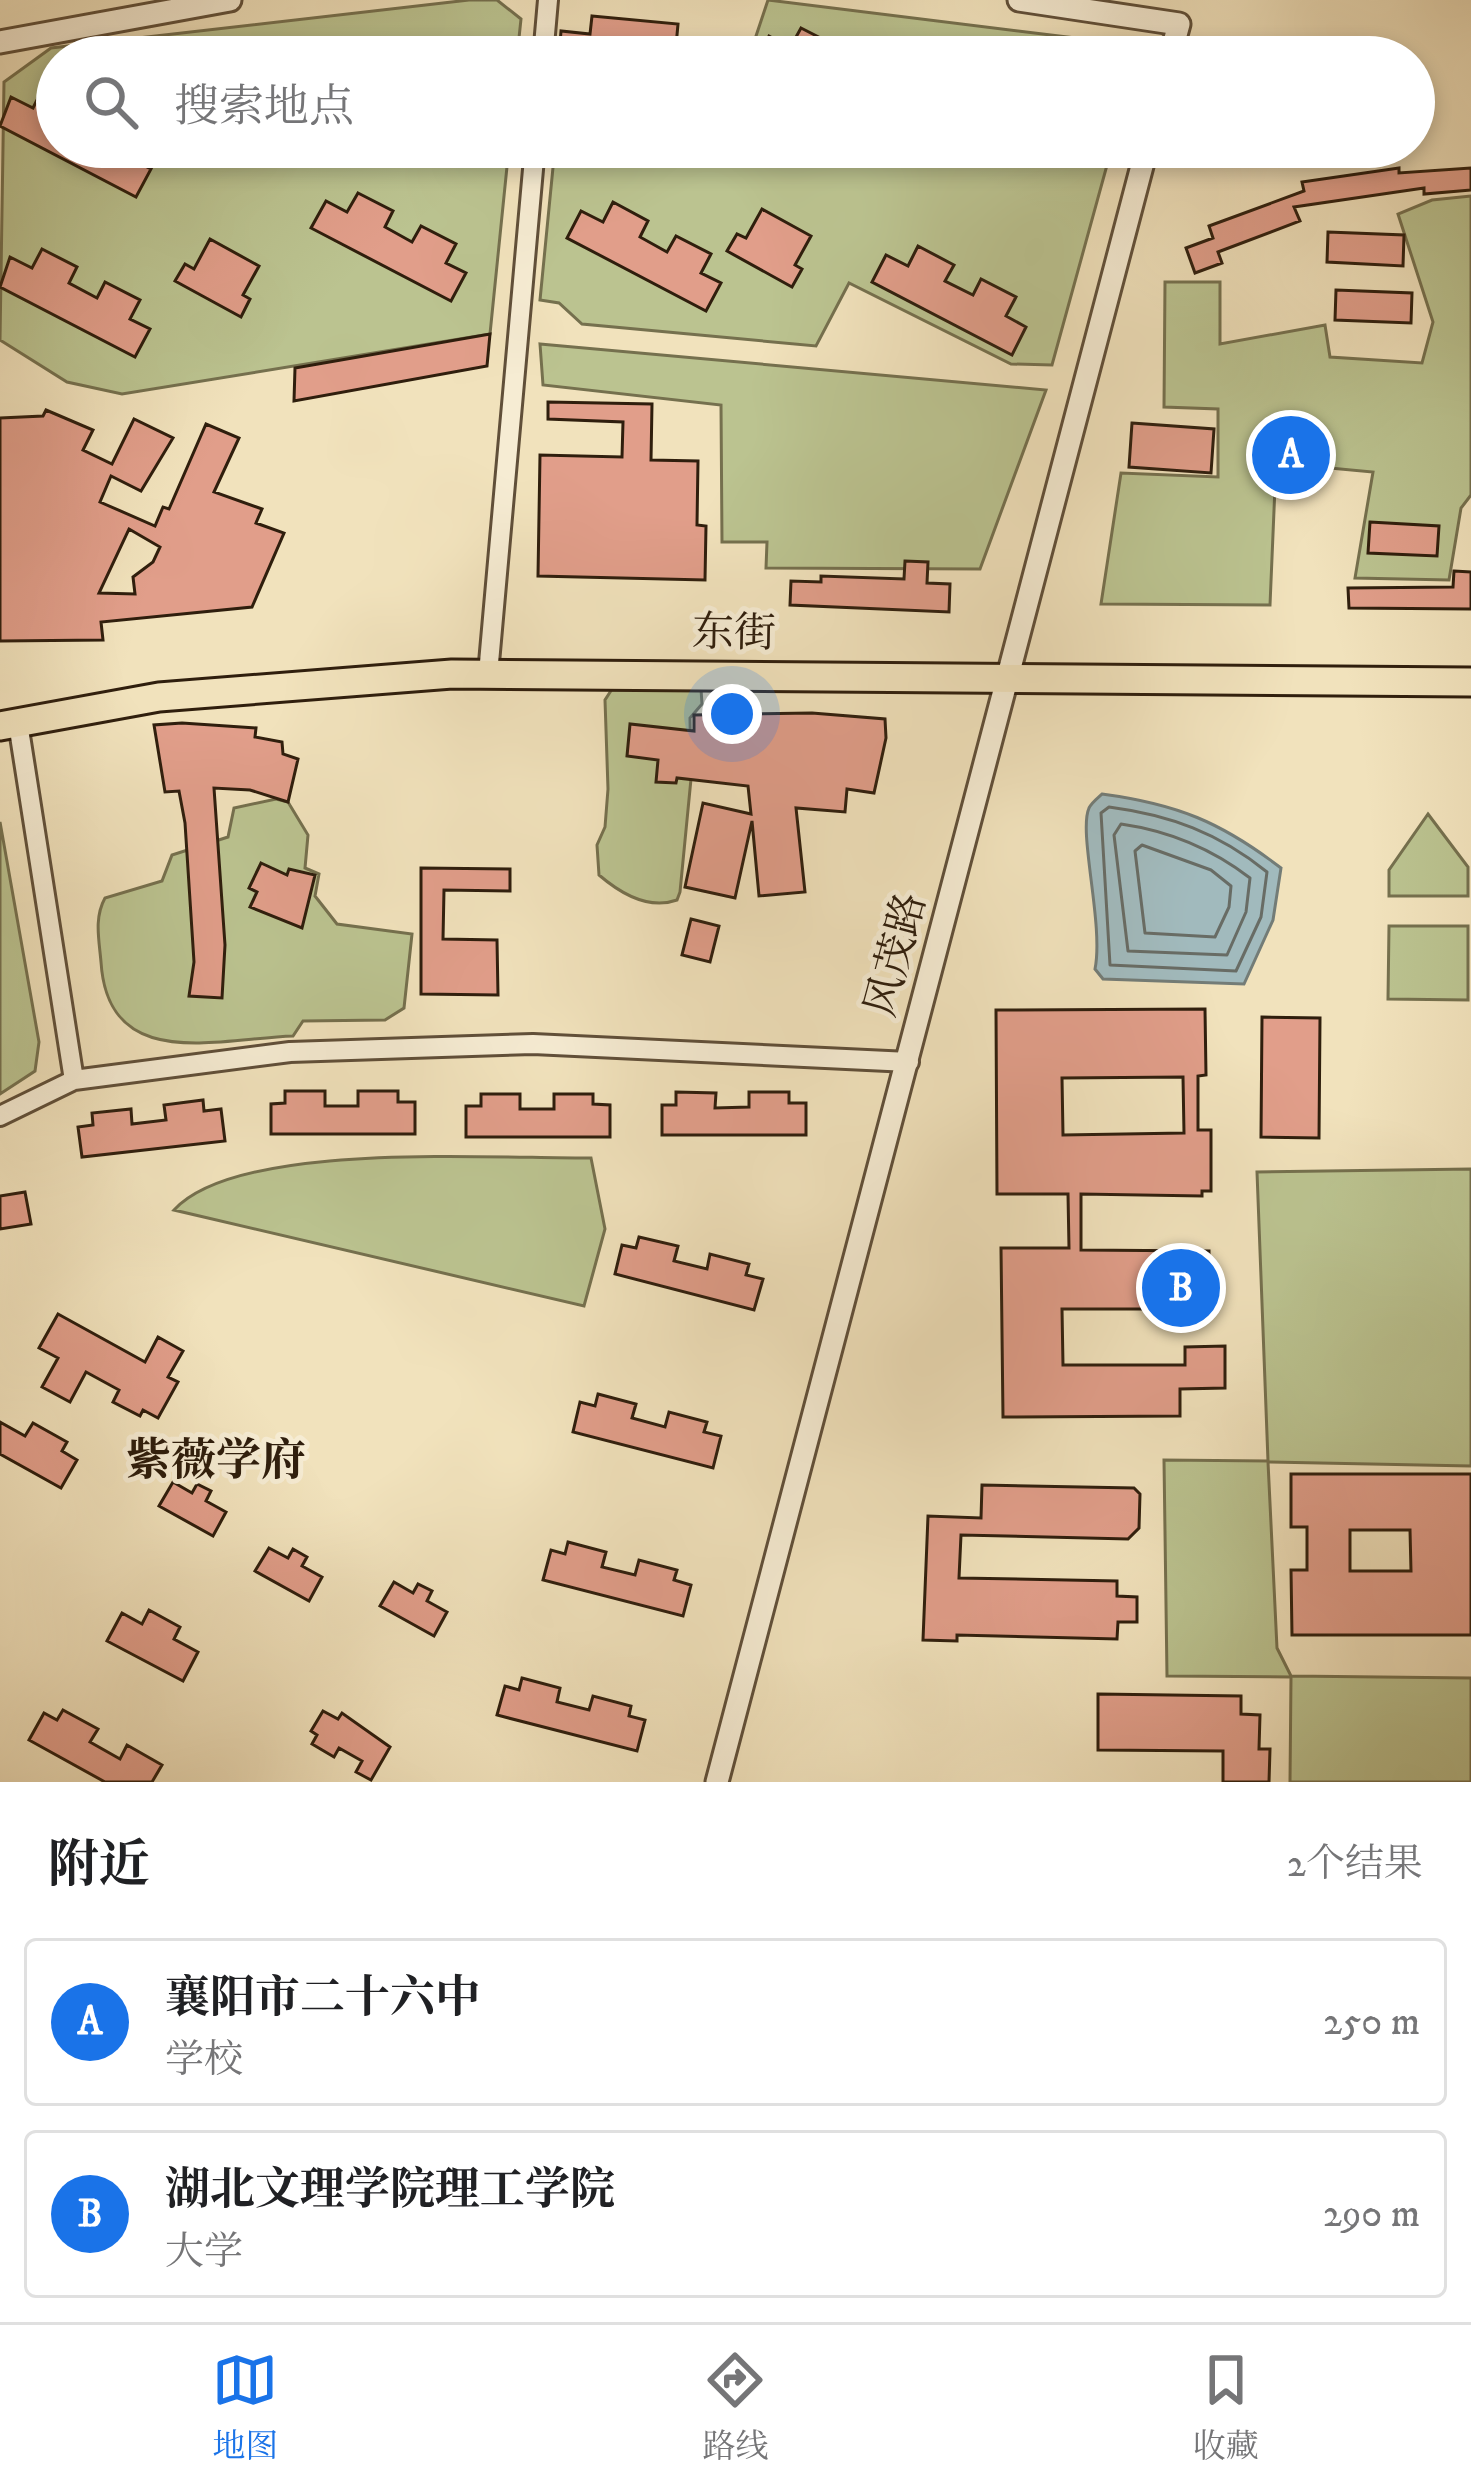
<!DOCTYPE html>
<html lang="zh">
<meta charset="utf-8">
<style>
body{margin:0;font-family:"IM FELL DW Pica","Noto Serif SC",serif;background:#f6f6f6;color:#202124}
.you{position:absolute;left:732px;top:714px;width:42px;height:42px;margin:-30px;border:9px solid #fff;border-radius:50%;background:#1a73e8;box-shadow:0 0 0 18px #1a73e833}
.badge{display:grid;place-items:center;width:78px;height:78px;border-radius:50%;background:#1a73e8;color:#fff;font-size:39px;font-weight:700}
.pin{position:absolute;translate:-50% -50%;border:6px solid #fff;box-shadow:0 3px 12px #0006}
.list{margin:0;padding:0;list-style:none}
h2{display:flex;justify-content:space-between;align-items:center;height:156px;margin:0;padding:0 48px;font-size:51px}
h2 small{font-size:39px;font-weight:400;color:#757577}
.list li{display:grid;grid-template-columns:78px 1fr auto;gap:36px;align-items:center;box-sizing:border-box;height:168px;margin:0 24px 24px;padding:0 24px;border:3px solid #e0e0e0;border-radius:12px}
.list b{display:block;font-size:45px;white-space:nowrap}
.list p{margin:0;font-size:39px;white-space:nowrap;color:#757577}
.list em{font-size:39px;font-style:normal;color:#757577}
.icon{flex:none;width:66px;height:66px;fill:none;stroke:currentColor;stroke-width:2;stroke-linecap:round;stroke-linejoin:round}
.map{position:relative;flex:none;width:1471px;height:1782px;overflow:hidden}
.search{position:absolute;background:#fff;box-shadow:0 6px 18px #0003;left:36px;right:36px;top:36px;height:132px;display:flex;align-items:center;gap:30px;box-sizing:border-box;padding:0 42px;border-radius:66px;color:#757577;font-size:45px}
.sheet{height:540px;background:#fff}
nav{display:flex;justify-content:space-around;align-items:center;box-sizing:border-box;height:168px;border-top:3px solid #e0e0e0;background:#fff;font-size:33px;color:#757577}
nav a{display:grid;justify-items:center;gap:6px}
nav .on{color:#1a73e8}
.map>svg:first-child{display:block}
.green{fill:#bbc390;stroke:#75704e;stroke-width:3}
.water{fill:#a1babd;stroke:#737c77;stroke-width:3}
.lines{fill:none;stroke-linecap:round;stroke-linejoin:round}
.shore{stroke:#686c65;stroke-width:3}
.building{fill:#e19e8a;stroke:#2f1e0d;stroke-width:3;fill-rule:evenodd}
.minor-casing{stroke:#604f39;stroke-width:24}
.tertiary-casing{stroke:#604f39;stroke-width:27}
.primary-casing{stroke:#2f1e0d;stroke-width:33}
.minor{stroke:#f6ecd3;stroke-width:18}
.tertiary{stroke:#f6ecd3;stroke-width:21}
.primary{stroke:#f1e2bc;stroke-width:27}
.labels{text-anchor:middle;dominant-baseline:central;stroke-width:10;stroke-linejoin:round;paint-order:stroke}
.street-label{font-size:42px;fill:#2f1e0d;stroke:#f6ecd3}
.neighbourhood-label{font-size:45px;font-weight:bold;fill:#2f1e0d;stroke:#f6ecd3}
</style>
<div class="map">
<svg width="1471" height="1782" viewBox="0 0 1471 1782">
<rect width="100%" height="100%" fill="#f1e2bc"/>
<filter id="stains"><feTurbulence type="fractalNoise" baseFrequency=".00167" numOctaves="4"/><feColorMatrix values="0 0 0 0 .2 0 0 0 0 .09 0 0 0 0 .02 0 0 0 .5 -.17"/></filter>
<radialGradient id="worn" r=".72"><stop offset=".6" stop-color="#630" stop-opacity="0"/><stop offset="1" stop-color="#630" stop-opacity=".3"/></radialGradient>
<!-- green -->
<path class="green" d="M469,0h28l24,19 -4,38h-460v90h452l-19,187 -368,60 -55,-12 -67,-42 4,-258 47,-34z
M768,0l348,43 7,14h-374z
M555,147h557l-60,218 -41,-1 -162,-81 -33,63 -234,-22 -23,-21 -19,-3z
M1471,196v299l-10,13 -12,72 -94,-2 18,-106 -97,-9 -6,142 -169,-1 20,-131 97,4v-68l-54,-2 1,-125h55v62l105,-19 5,32 92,6 11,-41 -35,-108 34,-14z
M540,344l506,46 -66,179 -214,-1 1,-26h-45l-1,-137 -178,-20z
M616,683l85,6 1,15 -12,14 1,61 -11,113 -3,8c-28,10 -57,-7 -78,-25l-2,-30 8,-18 3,-38 -3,-89z
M276,799l12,3 20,33 -3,33 14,6 -4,22 22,28 75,10 -8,74 -19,12 -82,1 -10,15c-78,3 -185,36 -192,-74 -2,-23 -7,-44 4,-64l57,-17 10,-26 56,-18 6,-29z
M1428,814l40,53v29h-79v-26z
M0,822l39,220 -4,29 -35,23z
M1389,926h79v74l-80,-1z
M591,1158l14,71 -21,77 -410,-96c64,-70 322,-51 417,-52z
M1471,1169v297l-203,-4 9,186 14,28 180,2v104h-181l1,-105 -124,-1 -3,-216 104,1 -11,-289z"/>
<!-- water -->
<path class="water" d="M1102,794c75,10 119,28 179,74l-8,52 -29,64 -141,-5 -8,-10c9,-44 -17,-137 -6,-161 3,-6 9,-10 13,-14z"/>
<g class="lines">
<!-- shore -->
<path class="shore" d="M1109,807c61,8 110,26 158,65l-6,45 -25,54 -126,-6 -9,-152z
M1121,824c49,7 90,24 129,54l-4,34 -19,43 -99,-4 -14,-116z
M1142,845l69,25 20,16 -2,21 -14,30 -70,-4 -10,-82z"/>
</g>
<!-- building -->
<path class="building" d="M592,16l86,8 -3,33 -80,-5v5h-36l2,-26 29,3z
M801,28l35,18 -5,11h-73l11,-21 21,12z
M43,88l14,7v52h80l-6,12 20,10 -15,28 -136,-71 11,-29 22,11z
M1399,168v5l72,-5v22l-47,4v-6l-130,19 6,14 -82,31 4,11 -27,10 -9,-25 27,-10 -4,-12 95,-35 -2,-9z
M358,193l35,18 -8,16 27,15 9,-16 35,18 -10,19 20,10 -15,28 -140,-73 15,-27 21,11z
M613,202l35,19 -8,16 27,15 9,-16 35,18 -10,19 20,10 -15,28 -139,-73 14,-27 22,11z
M762,209l49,27 -16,29 7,4 -10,18 -65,-36 10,-17 9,4z
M1328,232l76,3 -1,31 -76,-4z
M210,239l49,27 -16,29 7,4 -9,18 -66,-36 10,-17 9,5z
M918,246l36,19 -9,16 28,14 8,-16 35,18 -10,19 20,11 -14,28 -140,-73 14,-27 22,11z
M42,249l35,18 -8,16 28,15 8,-16 35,18 -10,19 20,10 -15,28 -135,-70 10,-30 22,11z
M1336,290l76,3 -1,30 -76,-3z
M490,334l-3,32 -193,35 1,-33z
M548,402l104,2 -1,56 47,1 -1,64 9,1 -1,54 -167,-4 2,-121 82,2 1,-35 -75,-3z
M46,410l47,20 -10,20 29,14 22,-45 39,19 -32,53 -30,-15 -11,26 55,24 8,-19 6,2 37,-85 33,14 -25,54 48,17 -6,14 28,10 -32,74 -151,15 2,18 -103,1v-223l43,-2zM129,529l31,18 -7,15 -20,15 2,17 -36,-1z
M1132,423l82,6 -3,44 -82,-6z
M1370,522l69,4 -2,30 -69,-3z
M905,561l23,1 -1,21 23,1 -1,28 -159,-7 1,-24 30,1v-6l83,3z
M1454,571l17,1v37l-122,-1 -1,-20 105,-1z
M812,713l73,6 1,19 -12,55 -27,-4 -2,23 -49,-4 9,84 -46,4 -7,-75 -17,77 -50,-11 18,-84 48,11 -3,-28 -71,-8 -1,5 -20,-1 2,-22 -31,-4 3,-32 64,7v-16z
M182,723l74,5 -1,9 27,5 1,12 15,5 -10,43 -38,-12 -36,-2 11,157 -3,53 -33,-2 5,-34 -9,-139 -6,-32 -14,1 -11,-67z
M261,863l26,12 2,-6 26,6 -13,53 -52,-21 7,-15 -8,-4z
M421,868l89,1v22l-66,-1 -1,49 54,1 1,55 -77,-1z
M691,919l28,7 -9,36 -28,-7z
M1205,1009l1,66 -8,1v54h13v61h-9v5l-121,-2v56l128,1v51h-18v7h-129l1,56h122v-18l40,-1v42l-45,1v27l-177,1 -2,-169h68l-1,-54h-71l-1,-184zM1183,1077l1,56 -121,2 -1,-57z
M1262,1017l58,1 -1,120 -58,-1z
M285,1091h40v15h33v-15h40v11h17v32h-144v-30l14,-1z
M676,1092l40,1 -1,15 34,-1v-15h40v11h17v32h-144v-30h14z
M481,1094h39v15h34v-15h39v10l17,1v32h-144v-31h15z
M203,1100l1,11 17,-2 4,32 -143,16 -4,-30 15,-2 -1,-12 39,-4 1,15 34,-4 -2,-15z
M25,1192l6,32 -31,5v-33z
M639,1237l39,9 -4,15 33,8 3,-15 39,10 -3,11 17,4 -9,31 -139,-36 7,-29 14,3z
M58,1314l87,48 13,-25 25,14 -15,26 10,5 -20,36 -15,-8 -3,6 -27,-14 6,-12 -33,-18 -16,30 -28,-15 16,-29 -19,-10z
M598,1394l38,10 -4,14 33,9 4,-15 38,10 -3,10 17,4 -8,32 -140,-36 7,-30 15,4z
M0,1422l25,14 8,-13 34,19 -5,9 15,9 -16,28 -61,-34z
M1291,1474h180v161h-179l-1,-65h16v-43h-16zM1350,1530h60l1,41h-61z
M173,1482l19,11 5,-9 14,7 -5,10 20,11 -13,24 -54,-30z
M982,1485l152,3 6,6 -1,34 -11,11 -167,-4 -2,43 158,3v15l20,1v25h-19l-1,17 -160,-4v6l-34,-1 5,-124 53,2z
M568,1542l38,10 -4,15 33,8 4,-15 38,10 -3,10 17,5 -8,31 -140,-36 8,-30 14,4z
M269,1548l19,10 5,-9 14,8 -5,9 20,11 -13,24 -54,-30z
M394,1582l19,11 5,-9 14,7 -5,10 20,11 -13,24 -54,-30z
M149,1610l31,17 -6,12 24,13 -15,29 -76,-40 15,-28 20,11z
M522,1678l38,10 -3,14 32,8 4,-14 38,10 -2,10 16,4 -8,31 -140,-36 8,-29 14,4z
M1098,1694l143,2v18l19,1 -1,34h11l-1,33h-46v-31l-125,-1z
M63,1710l35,19 -8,13 30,17 7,-14 35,20 -10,17h-47l-76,-42 15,-27 13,7z
M323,1711l15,8 4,-6 48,34 -19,33 -15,-8 6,-11 -23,-13 -5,9 -22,-13 5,-9 -6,-4z"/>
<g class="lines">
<defs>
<path id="minor" d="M543,57l5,-57
M488,674l47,-527
M18,723l56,357
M0,1116l74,-36 216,-28 243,-8 376,18"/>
<path id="tertiary" d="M1019,0l160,24 -9,33
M0,42l230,-42
M717,1782l430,-1635"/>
<path id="primary" d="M0,726l159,-29 293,-23 1019,8"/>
</defs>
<!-- minor casing -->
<use href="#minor" class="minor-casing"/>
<!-- tertiary casing -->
<use href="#tertiary" class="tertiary-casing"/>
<!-- primary casing -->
<use href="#primary" class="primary-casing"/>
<!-- minor -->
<use href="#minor" class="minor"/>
<!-- tertiary -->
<use href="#tertiary" class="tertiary"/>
<!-- primary -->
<use href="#primary" class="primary"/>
</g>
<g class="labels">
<!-- street labels -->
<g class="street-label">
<text transform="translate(734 634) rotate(1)">东街</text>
<text transform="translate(897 955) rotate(-75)">风茂路</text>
</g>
<!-- neighbourhood labels -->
<g class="neighbourhood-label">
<text x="216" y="1462">紫薇学府</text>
</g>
</g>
<rect width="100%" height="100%" filter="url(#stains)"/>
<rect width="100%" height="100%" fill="url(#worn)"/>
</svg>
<div class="you"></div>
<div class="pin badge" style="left:1291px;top:455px">A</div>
<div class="pin badge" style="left:1181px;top:1288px">B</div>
<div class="search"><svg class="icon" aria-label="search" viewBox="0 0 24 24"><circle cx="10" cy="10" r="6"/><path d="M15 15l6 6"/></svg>搜索地点</div>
</div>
<section class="sheet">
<h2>附近<small>2个结果</small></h2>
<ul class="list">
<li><span class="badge">A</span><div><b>襄阳市二十六中</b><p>学校</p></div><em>250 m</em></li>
<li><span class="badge">B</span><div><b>湖北文理学院理工学院</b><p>大学</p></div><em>290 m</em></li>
</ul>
</section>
<nav>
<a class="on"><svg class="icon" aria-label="map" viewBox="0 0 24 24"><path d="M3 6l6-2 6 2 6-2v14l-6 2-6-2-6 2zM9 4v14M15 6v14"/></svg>地图</a>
<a><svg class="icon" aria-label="directions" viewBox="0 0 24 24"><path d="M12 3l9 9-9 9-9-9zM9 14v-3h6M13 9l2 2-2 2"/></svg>路线</a>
<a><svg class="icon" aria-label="saved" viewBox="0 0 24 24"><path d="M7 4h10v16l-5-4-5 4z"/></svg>收藏</a>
</nav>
